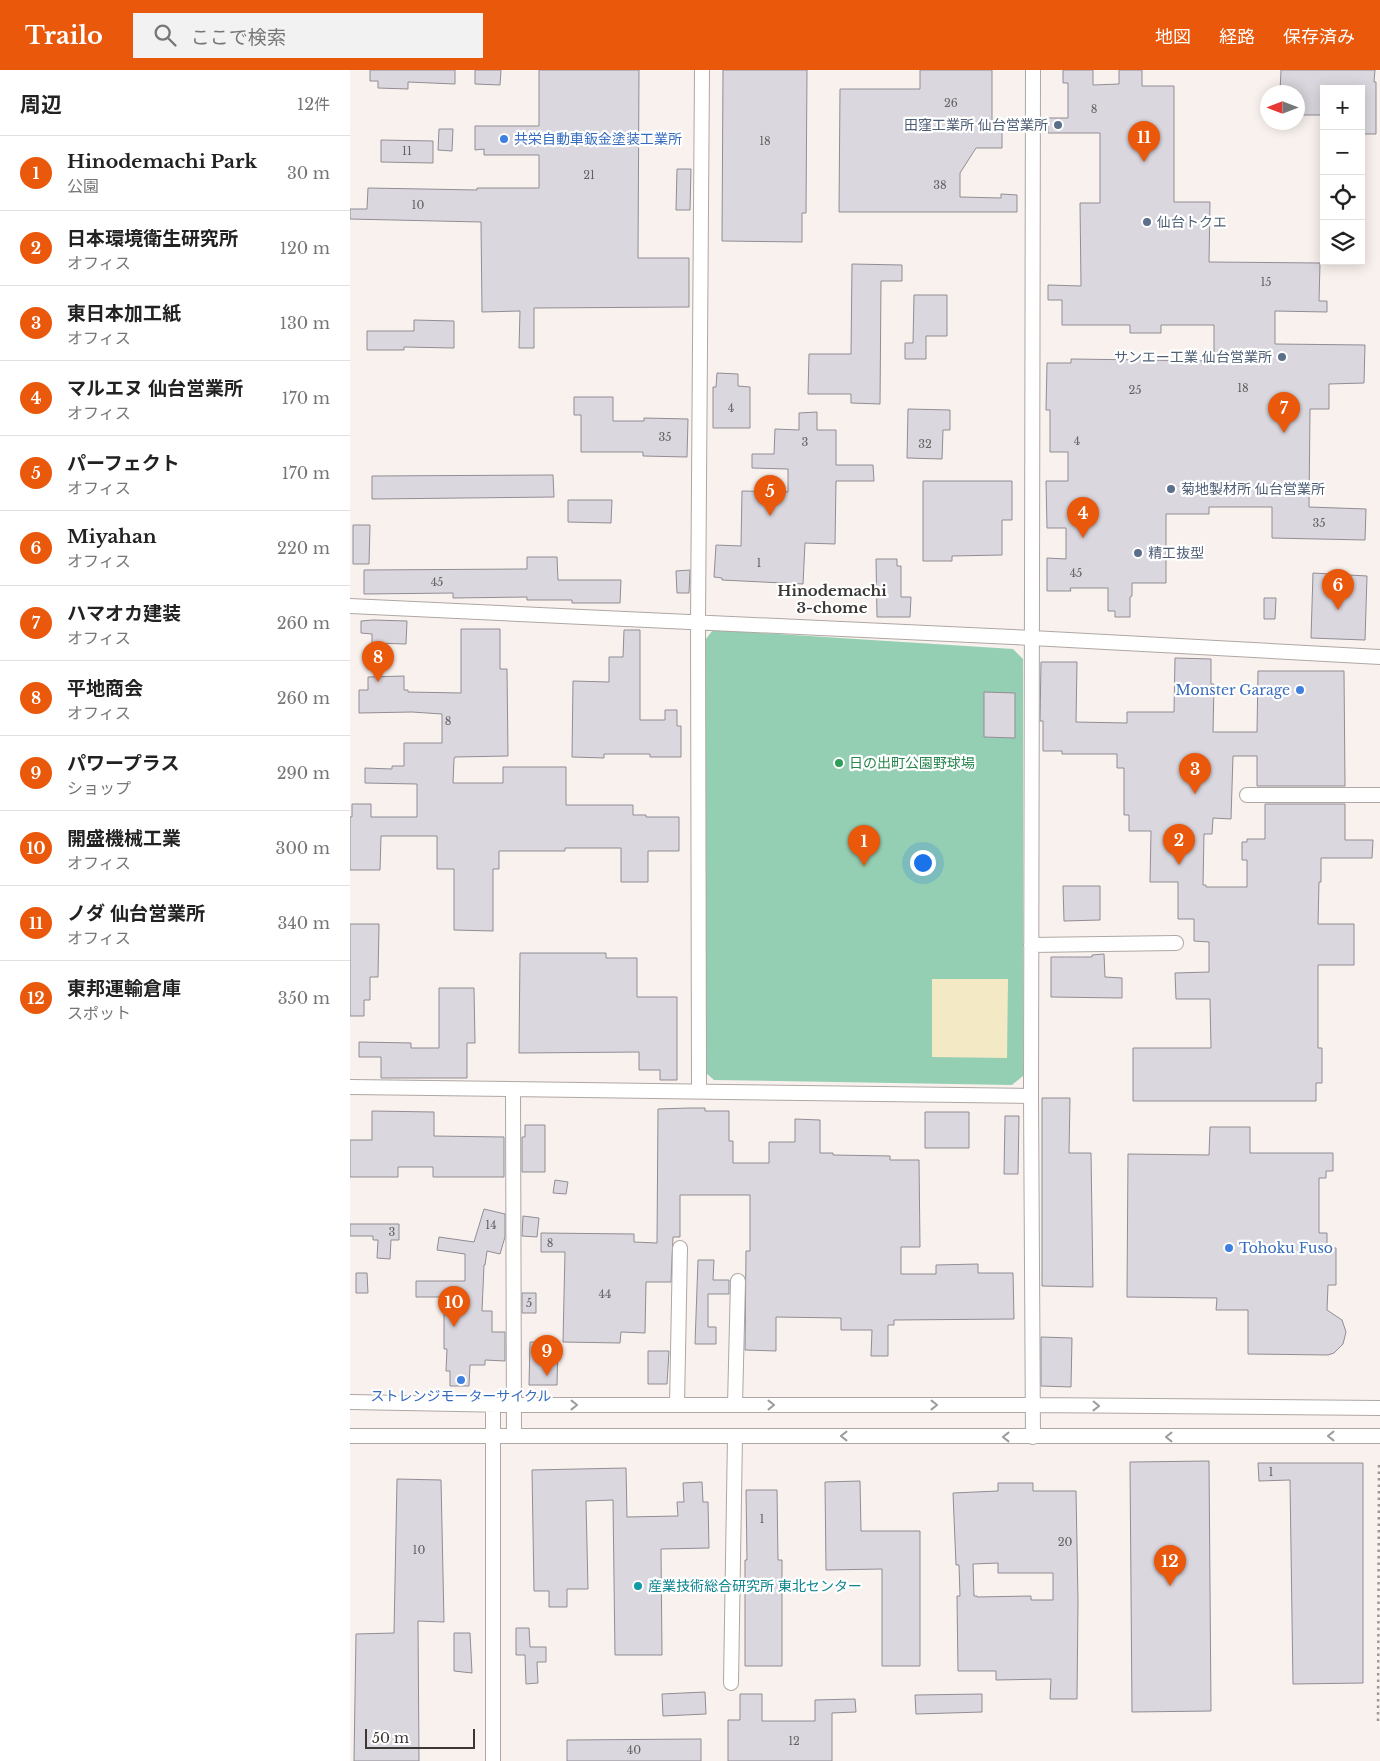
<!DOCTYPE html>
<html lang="ja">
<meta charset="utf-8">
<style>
body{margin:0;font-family:"Libre Baskerville","Noto Sans JP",serif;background:#f2f2f2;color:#222}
.controls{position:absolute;right:15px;top:15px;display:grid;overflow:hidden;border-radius:0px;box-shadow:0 2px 12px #0003}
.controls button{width:45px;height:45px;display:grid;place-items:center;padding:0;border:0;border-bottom:1px solid #e0e0e0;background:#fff;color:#222;font:25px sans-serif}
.compass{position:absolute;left:910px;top:15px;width:45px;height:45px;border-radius:50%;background:#fff;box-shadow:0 2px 12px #0003;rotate:270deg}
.scale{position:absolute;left:15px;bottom:12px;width:110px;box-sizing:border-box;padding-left:5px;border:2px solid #3b3836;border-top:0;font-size:14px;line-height:18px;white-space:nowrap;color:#3b3836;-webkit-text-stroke:4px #fff;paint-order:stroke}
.you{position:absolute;left:572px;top:792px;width:18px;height:18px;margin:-12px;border:4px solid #fff;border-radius:50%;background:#1a73e8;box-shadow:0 0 0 8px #1a73e833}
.badge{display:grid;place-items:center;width:32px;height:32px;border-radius:50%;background:#ea580c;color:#fff;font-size:16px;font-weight:700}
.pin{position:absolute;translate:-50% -41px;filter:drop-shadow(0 1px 2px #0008)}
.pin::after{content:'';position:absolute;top:26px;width:18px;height:15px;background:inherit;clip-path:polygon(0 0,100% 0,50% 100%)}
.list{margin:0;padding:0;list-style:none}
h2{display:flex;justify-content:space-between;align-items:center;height:65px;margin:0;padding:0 20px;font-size:21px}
h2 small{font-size:16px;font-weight:400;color:#767676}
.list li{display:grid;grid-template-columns:32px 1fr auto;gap:15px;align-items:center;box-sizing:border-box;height:75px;padding:0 20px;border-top:1px solid #e0e0e0}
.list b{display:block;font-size:19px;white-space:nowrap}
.list p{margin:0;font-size:16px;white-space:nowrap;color:#767676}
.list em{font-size:16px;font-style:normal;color:#767676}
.icon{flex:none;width:28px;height:28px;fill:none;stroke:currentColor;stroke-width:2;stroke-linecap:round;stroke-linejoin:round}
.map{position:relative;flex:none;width:1030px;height:1691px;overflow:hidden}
header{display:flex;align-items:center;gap:30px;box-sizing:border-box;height:70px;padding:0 25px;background:#ea580c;color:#fff}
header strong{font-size:24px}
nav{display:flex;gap:28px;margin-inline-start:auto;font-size:18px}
.search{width:350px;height:45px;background:#f2f2f2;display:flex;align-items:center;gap:12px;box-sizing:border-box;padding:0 18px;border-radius:0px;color:#767676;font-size:19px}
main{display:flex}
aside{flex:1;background:#fff}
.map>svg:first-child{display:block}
.green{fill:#95cfb3}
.sand{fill:#f3e9c4}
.building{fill:#dbd7df;stroke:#918d94;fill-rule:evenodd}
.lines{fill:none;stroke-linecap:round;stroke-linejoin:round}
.minor-casing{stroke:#aea7a3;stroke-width:16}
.path{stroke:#9d9794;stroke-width:2.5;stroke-dasharray:2.5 4;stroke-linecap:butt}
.minor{stroke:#fff;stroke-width:14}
.oneway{stroke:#9d9c9a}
.service-dot{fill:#5c6f8a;stroke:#fff;stroke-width:2}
.shop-dot{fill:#3f7fe0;stroke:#fff;stroke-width:2}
.leisure-dot{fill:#2e9e5b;stroke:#fff;stroke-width:2}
.culture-dot{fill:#0f9aa8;stroke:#fff;stroke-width:2}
.labels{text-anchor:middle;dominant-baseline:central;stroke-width:4.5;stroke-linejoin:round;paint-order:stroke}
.number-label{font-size:11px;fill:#636060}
.service-label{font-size:14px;fill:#4e5e75;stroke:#fff;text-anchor:start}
.shop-label{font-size:14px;fill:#366cbe;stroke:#fff;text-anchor:start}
.leisure-label{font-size:14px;fill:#27864d;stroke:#fff;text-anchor:start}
.culture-label{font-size:14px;fill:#0d838f;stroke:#fff;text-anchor:start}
.neighbourhood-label{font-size:15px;font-weight:bold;fill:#3b3836;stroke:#fff}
</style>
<header>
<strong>Trailo</strong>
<div class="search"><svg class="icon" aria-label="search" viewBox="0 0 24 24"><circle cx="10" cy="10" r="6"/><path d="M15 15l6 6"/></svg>ここで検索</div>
<nav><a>地図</a><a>経路</a><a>保存済み</a></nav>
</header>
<main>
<aside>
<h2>周辺<small>12件</small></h2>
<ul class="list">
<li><span class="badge">1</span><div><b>Hinodemachi Park</b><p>公園</p></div><em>30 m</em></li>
<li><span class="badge">2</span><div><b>日本環境衛生研究所</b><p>オフィス</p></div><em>120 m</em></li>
<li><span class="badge">3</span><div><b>東日本加工紙</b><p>オフィス</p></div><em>130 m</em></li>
<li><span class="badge">4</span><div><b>マルエヌ 仙台営業所</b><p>オフィス</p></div><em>170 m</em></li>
<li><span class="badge">5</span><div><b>パーフェクト</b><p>オフィス</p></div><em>170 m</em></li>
<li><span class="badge">6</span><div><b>Miyahan</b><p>オフィス</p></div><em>220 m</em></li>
<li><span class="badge">7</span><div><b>ハマオカ建装</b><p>オフィス</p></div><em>260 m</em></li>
<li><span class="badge">8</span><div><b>平地商会</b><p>オフィス</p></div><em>260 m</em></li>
<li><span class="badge">9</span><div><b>パワープラス</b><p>ショップ</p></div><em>290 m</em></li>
<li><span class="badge">10</span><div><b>開盛機械工業</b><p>オフィス</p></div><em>300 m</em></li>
<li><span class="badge">11</span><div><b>ノダ 仙台営業所</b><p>オフィス</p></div><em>340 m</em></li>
<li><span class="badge">12</span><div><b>東邦運輸倉庫</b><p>スポット</p></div><em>350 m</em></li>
</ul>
</aside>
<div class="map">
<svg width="1030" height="1691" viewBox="0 0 1030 1691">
<rect width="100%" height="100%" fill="#f9f1ed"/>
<!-- green -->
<path class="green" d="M363,560l300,19 10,10v417l-11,9 -298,-5 -8,-7 -1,-433z"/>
<!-- sand -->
<path class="sand" d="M582,909h76l-1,79 -75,-1z"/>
<!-- building -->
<path class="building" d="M20,0h85v14l-47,-2v7l-30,-1v-7h-8z
M125,0h26l-1,15 -25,-1z
M189,0h100l-1,188h51v49l-155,1v40h-15l1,-37 -38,1 -1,-90 -131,-3v-10h17l1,-21 109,2v-2h62v-33h-55v-6l-9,1v-24h64z
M373,0h84l-1,143h-4v29l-80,-1z
M570,0h72v54h10v24h-26l-16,25v24l41,1v-4l16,1v17h-178l1,-123h80z
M713,0h30v15l26,-1v-14h23v16h32v116h36l-1,60 111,1 -1,38h8v11l-52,-1v33l90,1 -1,38 -35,1v25h-19l-1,98 57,2 -1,31 -93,-2v-31h-63v7h-43v69h-34v13l-2,1v20h-15v-6h-7v-23h-38l1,3h-24v-33l19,1v-31h-19l-1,-47h22v-29h-18v-42h-4l1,-47h24v-4l143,2v-36h-53v8h-31v-8h-68v-25h-14v-15l33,1 -1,-83h20v-70h-52v-15h20v-35h-5z
M931,0h94l-1,12h2v52h-15v-45h-37v26h-26v-23h-18z
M89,59h14l-1,22 -14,-1z
M31,70l52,1v22l-52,-1z
M327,99h14l-1,41h-14z
M502,194l50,1v16h-21l-1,123 -29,-1v-9h-43l1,-40h42z
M564,225h33v41h-21v23h-21v-16h8z
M64,250l40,1v27l-50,-1v3h-37v-19h47z
M367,303l21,1v12l12,1v41h-37v-41h3z
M224,327h39v24h31v-3l44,1 -1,38 -44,-1v-4h-62v-37h-7z
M558,339l42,1v20h-7l-1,29 -35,-1z
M467,342v18h19v35h37l1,16h-38l-1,63 -30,-1 -2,41 -81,-4v-2l-8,-1 2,-32 25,1 1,-55 46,1v-23l-36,-1v-14h22l1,-25 24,1v-17z
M203,405l1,22 -182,2v-23z
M573,411h89v39h-10v35l-50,1v5h-29z
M218,430h44l-1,23 -43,-1z
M3,455h17l-1,39h-16z
M177,487h30l1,23h63l-1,23h-48v-3h-45v-3l-74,1v-5l-89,1v-24l163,-1z
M526,489h21v7h4v31h10l-1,20h-33z
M340,500l-1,23h-12l-1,-22z
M963,503l54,3 -2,64 -54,-2z
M914,528h12l-1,21h-11z
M23,550l34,1 -1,23 -34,-1v-9l-11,-1v-12z
M111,559h39v40h7l1,87 -53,1 -1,2 -1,24h50v-16h63v38h67v10h13v2h33v34h-31v31h-27v-34h-56v3h-66v18h-6v62l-39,-1v-61h-17v-33h-56l-1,34h-30v-53h2v-13h19v13h46v-33l-52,-1v-15l27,1v-3h12v-23h38v-29l-30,-2 -53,1v-23h9v-13l36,-1v14h4v2l53,1z
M274,560h16v90h25v-10h12v16h4v31h-31v-3h-46v4l-32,-1 1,-76 36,1v-25h14z
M825,588l36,1v25h3l-1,48h44l1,-61h86l1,115h-88v-30h-24l-2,63 -18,-1 -1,16h-8l-1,51h3v2h41v-27h-5v-18h5v-3h18v-35h80v36h28l-1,18h-51v24h-2l-1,42h36v41h-36v83h4v35h-6v18h-183v-53h78l-1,-49h-34l-1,-26 34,-1v-30l-15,-1v-22h-16v-37h-28l1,-51h-22v-16h-5v-47h-7v-14h-55v-3h-19v-30h-3l1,-59h36l-1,60 51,1v-11h47z
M634,622l31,1v45l-31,-1z
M713,816h37v34l-36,1z
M0,854h29l-1,53h-8v23h-6v16h-14z
M170,883h86v5h31v39h40v83h-17v-10h-21v-18l-120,1z
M754,884l1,23 17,1v20l-71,-1v-40h41v-2z
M89,918h35l1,55h-8v35h-86v-21h-22v-15l52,1v5h28z
M692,1028h28l-1,55h22l2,134 -51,-1z
M339,1038h16v3h24v30h4v22h36v-21h26v-23l25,1v33h13v2l57,1v4h29l1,87h-19v27h35v-9l42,-1v9h35l1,46 -120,1v5h-6v31h-17l1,-26h-31v-12l-65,-1v34l-31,-1 1,-99h4v-56h-70v42h-7l-2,45h-25l-1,51 -24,-1 -1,11 -57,-1 2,-90h-24v-19l93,1v8l23,1 1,-134z
M22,1041l62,1v24l70,1v40h-71v-10h-35v10h-48v-37h22z
M575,1042h44v36h-44z
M655,1046h14l-1,58h-14z
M175,1055h20v47h-23v-35h3z
M860,1057h40v26h83v18h-7v7h-7v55h8v15h9v37h-8l-1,25 15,10 4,12 -3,12 -9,9 -6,2 -80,-1v-44h-32l1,-12 -90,-1 1,-143 81,1z
M205,1110l13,2 -2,12 -13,-1z
M134,1139l21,5v23l-5,17 -13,-3 -2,14h-1l-2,46h10v21h13v29l-20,-1v5h-15l-1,21h-19v-15h-4l1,-22h-3v-52h-28v-16h49v-27l-28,-4 2,-13 35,5z
M173,1146l16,2 -2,19 -15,-1z
M0,1154h49v16h-8l-1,19 -13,-1 1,-18h-5v-4h-23z
M348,1190h16l-1,20h16v14h-21v33h8v17h-21z
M6,1203h11l1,20h-12z
M172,1223h14v20h-14z
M691,1267l31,1 -1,49 -30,-1z
M180,1272h28l-1,43h-28z
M298,1281h21l-2,33h-19z
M859,1391l2,250 -79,1 -2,-250z
M908,1393h105v220l-70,1 -3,-204 -31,1z
M276,1398l1,49 51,-1 -1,-14h7l-1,-19 19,-1 1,20h5l1,46 -48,1 1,106h-47l-2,-155 -27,1 2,88h-21v18h-18v-16h-15l-2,-121z
M47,1409l44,1 3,142 -26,-1 1,140h-65l2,-127 38,-1z
M510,1411l1,50h59v135h-38v-97l-56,1 -1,-88z
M648,1413h35v8h43l2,110 -1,98h-27l1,-20 -55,1v-9h-38l-1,-75h3l-1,-31h-3l-3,-72 45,-2zM648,1493v10h55v27h-22v-4l-54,1v-1h-3l-1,-32z
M396,1420h31l1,70h4v106h-37v-106h2z
M166,1558h13l1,19h16v15h-9l1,21 -12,1 -1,-29h-9z
M104,1563h16l2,40 -18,-2z
M355,1622l1,22 -43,2 -1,-22z
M390,1624h22v27h53v-21l40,-1 1,13 -24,1v48h-104v-41h12z
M632,1624v18l-66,2 -1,-19z
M351,1669v22h-134v-21z"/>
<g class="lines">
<defs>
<path id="minor" d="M0,536l682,32 348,19
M897,725h133
M681,875l145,-2
M0,1017l681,9
M163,1020l1,346
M349,1021l-1,-469 4,-552
M0,1332l165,3h517l348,3
M327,1335l3,-157
M385,1335l3,-124
M0,1366h1030
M683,1367l-2,-341 2,-1026
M381,1613l4,-247
M143,1691v-357"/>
</defs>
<!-- minor casing -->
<use href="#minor" class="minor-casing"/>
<!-- path -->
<path class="path" d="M1028,1651l1,-259"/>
<!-- minor -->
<use href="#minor" class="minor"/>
</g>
<!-- one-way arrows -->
<defs><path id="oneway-chevron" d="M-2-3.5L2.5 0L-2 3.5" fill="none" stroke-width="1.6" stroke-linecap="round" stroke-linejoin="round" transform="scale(1.25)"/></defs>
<g class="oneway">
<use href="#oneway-chevron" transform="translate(224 1335)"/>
<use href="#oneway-chevron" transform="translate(421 1335)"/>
<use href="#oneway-chevron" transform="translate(584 1335)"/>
<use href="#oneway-chevron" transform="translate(746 1336) rotate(1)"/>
<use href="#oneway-chevron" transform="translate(494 1366) rotate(-180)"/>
<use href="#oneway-chevron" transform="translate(981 1366) rotate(180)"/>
<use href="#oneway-chevron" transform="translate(656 1367) rotate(-180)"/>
<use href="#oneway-chevron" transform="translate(819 1367) rotate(180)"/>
</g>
<!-- markers -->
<g class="service-dot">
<circle cx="708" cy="55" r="5"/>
<circle cx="797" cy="152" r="5"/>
<circle cx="932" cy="287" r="5"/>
<circle cx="821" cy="419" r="5"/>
<circle cx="788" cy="483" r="5"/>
</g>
<g class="shop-dot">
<circle cx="154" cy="69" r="5"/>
<circle cx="950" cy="620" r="5"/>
<circle cx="879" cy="1178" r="5"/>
<circle cx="111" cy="1310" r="5"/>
</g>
<circle class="leisure-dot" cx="489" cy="693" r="5"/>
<circle class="culture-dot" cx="288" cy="1516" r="5"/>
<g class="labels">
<!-- number labels -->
<g class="number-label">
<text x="601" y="33">26</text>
<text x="744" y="39">8</text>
<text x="415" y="71">18</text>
<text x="57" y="81">11</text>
<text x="239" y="105">21</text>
<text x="590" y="115">38</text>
<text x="68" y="135">10</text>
<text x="916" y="212">15</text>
<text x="893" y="318">18</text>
<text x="785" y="320">25</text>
<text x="381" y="338">4</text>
<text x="315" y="367">35</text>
<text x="727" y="371">4</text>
<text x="455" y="372">3</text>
<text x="575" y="374">32</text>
<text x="969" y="453">35</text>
<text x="409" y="493">1</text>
<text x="726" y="503">45</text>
<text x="87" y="512">45</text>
<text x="98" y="651">8</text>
<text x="141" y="1155">14</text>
<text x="42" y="1162">3</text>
<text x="200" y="1173">8</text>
<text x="255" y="1224">44</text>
<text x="179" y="1233">5</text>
<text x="921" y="1402">1</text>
<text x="412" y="1449">1</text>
<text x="715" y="1472">20</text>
<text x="69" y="1480">10</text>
<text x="444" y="1671">12</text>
<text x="284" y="1680">40</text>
</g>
<!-- service labels -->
<g class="service-label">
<text x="698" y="55" text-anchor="end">田窪工業所 仙台営業所</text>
<text x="807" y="152">仙台トクエ</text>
<text x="922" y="287" text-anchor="end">サンエー工業 仙台営業所</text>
<text x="831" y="419">菊地製材所 仙台営業所</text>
<text x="798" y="483">精工抜型</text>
</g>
<!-- shop labels -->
<g class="shop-label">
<text x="164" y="69">共栄自動車鈑金塗装工業所</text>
<text x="940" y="620" text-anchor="end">Monster Garage</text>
<text x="889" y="1178">Tohoku Fuso</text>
<text x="111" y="1326" text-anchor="middle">ストレンジモーターサイクル</text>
</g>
<!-- leisure labels -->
<g class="leisure-label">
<text x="499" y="693">日の出町公園野球場</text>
</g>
<!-- culture labels -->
<g class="culture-label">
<text x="298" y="1516">産業技術総合研究所 東北センター</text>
</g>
<!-- neighbourhood labels -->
<g class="neighbourhood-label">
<text x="482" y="520">Hinodemachi<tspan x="482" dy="17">3-chome</tspan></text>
</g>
</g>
</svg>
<div class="controls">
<button>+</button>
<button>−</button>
<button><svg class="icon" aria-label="locate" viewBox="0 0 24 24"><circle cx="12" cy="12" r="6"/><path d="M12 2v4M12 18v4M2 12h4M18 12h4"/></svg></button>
<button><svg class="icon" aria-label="layers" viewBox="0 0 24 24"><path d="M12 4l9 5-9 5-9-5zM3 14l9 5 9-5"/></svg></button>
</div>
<svg class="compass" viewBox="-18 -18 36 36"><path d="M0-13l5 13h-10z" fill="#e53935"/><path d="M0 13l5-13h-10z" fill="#767676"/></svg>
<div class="scale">50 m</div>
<div class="you"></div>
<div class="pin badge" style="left:514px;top:796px">1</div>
<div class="pin badge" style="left:829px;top:795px">2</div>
<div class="pin badge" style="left:845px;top:724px">3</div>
<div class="pin badge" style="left:733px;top:468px">4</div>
<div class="pin badge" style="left:420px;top:446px">5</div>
<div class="pin badge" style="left:988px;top:540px">6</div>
<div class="pin badge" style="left:934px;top:363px">7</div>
<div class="pin badge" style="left:28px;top:612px">8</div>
<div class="pin badge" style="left:197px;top:1306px">9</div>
<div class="pin badge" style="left:104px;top:1257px">10</div>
<div class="pin badge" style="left:794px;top:92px">11</div>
<div class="pin badge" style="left:820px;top:1516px">12</div>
</div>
</main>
